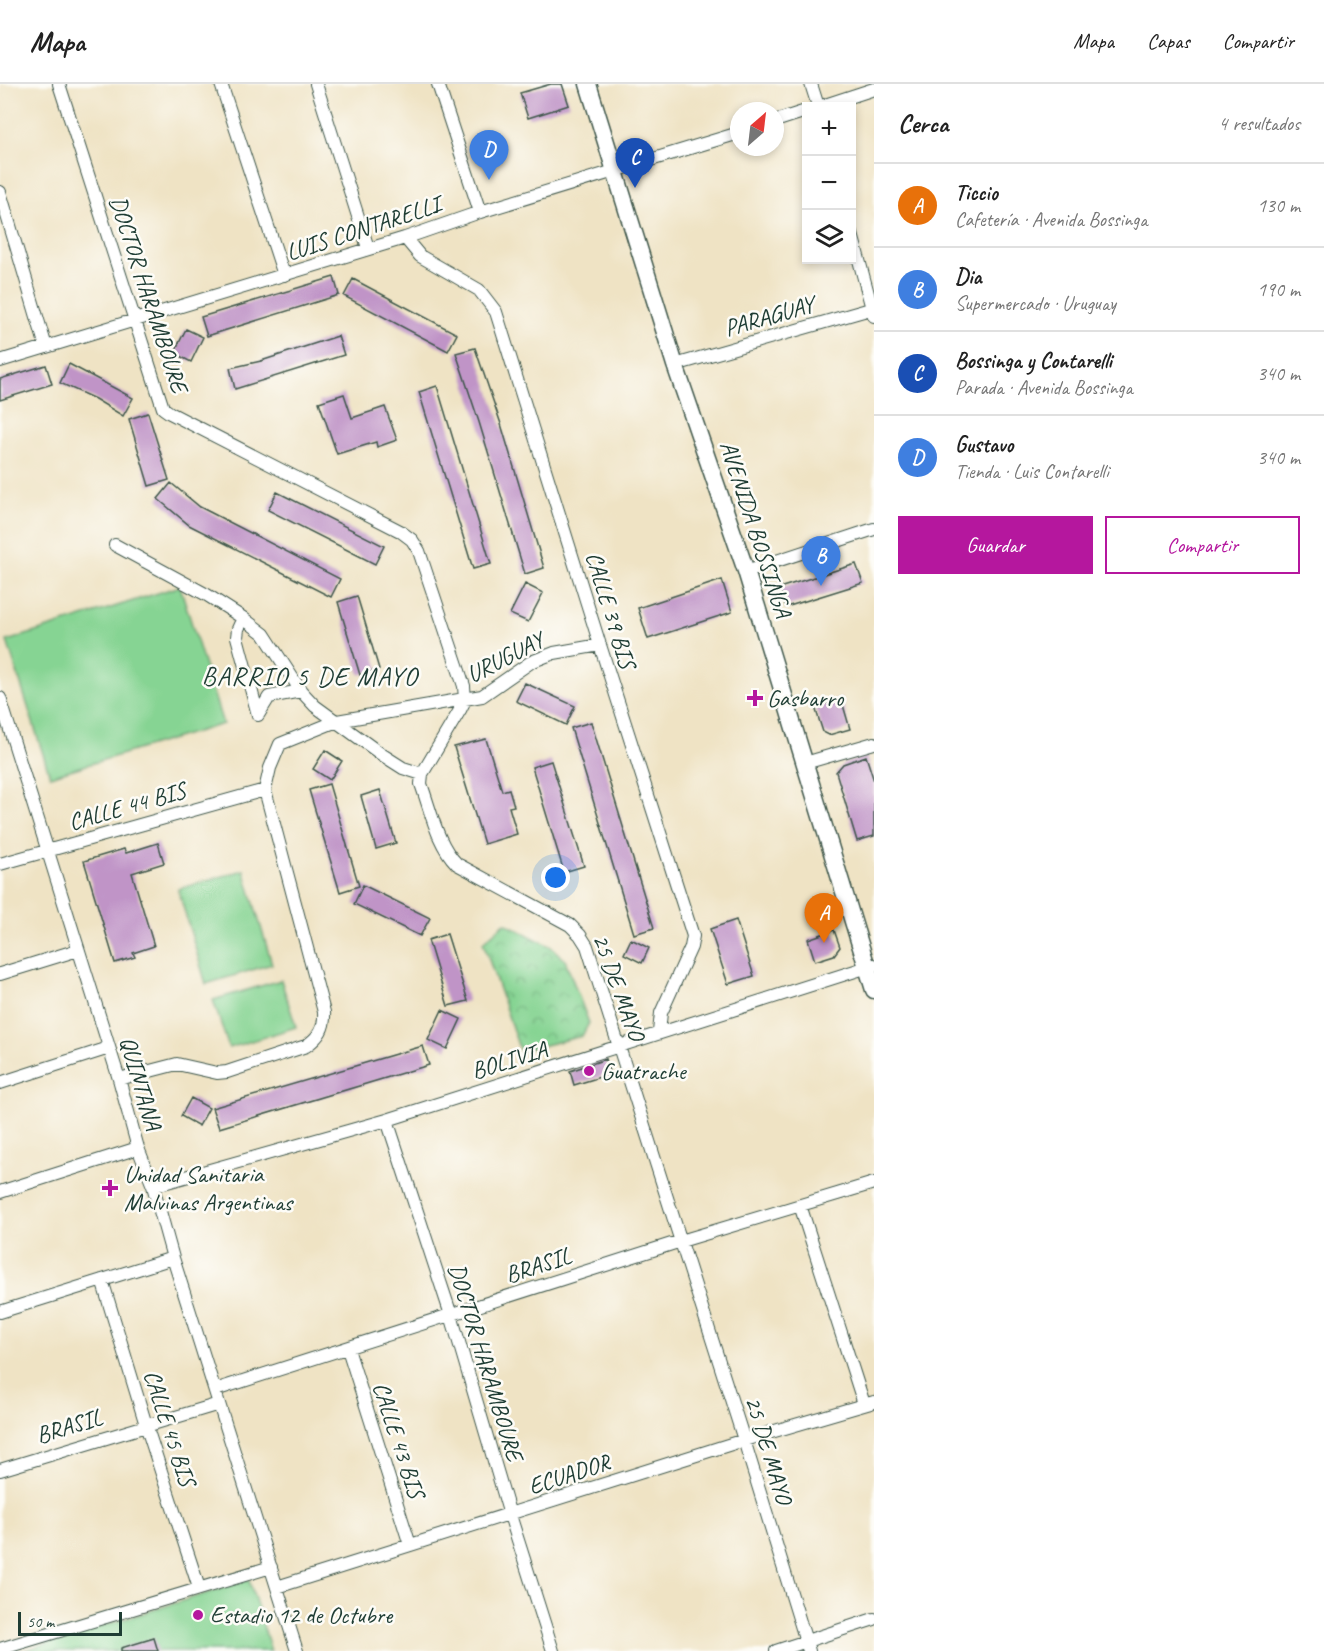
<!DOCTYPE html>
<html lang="es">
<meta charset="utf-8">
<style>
body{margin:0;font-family:Caveat,sans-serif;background:#f2f2f2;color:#222}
.controls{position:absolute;right:18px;top:18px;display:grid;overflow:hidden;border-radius:0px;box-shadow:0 3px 9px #0003}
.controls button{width:54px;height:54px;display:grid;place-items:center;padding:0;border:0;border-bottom:2px solid #e0e0e0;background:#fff;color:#222;font:30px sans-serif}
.compass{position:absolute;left:730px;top:18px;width:54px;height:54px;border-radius:50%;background:#fff;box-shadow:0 3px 9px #0003;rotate:28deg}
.scale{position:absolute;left:18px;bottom:15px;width:104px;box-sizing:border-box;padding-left:6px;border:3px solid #1f3d34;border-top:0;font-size:16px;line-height:21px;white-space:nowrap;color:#1f3d34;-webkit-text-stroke:4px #fdfcf7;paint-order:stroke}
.you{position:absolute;left:556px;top:794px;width:21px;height:21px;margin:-15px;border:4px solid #fff;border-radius:50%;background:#1a73e8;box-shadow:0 0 0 9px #1a73e833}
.badge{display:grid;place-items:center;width:39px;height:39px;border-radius:50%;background:#b5179e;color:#fff;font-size:20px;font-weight:700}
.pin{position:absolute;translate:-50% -50px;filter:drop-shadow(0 2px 3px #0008)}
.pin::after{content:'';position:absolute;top:32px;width:21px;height:18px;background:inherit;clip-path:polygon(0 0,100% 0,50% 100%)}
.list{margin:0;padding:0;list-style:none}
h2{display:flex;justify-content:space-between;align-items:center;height:78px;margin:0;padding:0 24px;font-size:26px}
h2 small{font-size:20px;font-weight:400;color:#767676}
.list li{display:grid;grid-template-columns:39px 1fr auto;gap:18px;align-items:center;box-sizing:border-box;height:84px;padding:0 24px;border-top:2px solid #e0e0e0}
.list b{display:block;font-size:22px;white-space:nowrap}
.list p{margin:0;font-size:20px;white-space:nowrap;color:#767676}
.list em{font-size:20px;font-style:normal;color:#767676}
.actions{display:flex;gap:12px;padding:18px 24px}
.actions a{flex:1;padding:14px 0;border:2px solid #b5179e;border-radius:0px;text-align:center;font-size:21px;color:#b5179e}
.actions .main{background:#b5179e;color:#fff}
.icon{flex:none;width:33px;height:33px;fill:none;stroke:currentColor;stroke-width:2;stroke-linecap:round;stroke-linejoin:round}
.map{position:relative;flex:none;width:874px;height:1567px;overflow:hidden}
header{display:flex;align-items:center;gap:36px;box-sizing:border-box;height:84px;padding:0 30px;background:#fff;border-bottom:2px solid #e0e0e0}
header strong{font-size:28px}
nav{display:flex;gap:33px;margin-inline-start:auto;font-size:21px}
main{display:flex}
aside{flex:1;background:#fff}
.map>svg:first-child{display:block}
.park{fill:url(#park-crowns);stroke:#528864;stroke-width:1.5}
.pitch{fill:#86d493;stroke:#528864;stroke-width:1.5}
.building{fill:#c094c7}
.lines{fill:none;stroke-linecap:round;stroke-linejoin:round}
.street-casing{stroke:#3e564a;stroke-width:14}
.secondary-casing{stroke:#3e564a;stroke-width:19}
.street{stroke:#fff;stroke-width:12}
.secondary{stroke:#fff;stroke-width:16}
.poi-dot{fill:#b5179e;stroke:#fdfcf7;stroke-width:2}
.labels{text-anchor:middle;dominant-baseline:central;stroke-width:5;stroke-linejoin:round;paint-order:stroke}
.street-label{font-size:24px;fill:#1f3d34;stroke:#fdfcf7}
.poi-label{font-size:24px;fill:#1f3d34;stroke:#fdfcf7;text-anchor:start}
.neighbourhood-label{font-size:26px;letter-spacing:1.5px;fill:#1f3d34;stroke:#fdfcf7}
</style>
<header>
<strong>Mapa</strong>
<nav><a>Mapa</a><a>Capas</a><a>Compartir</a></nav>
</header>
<main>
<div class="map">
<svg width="874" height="1567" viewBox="0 0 874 1567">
<defs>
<pattern id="park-crowns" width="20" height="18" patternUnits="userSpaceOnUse" patternTransform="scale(1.5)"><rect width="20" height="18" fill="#86d493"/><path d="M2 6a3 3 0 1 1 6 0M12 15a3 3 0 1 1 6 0" fill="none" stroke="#6dad79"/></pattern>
</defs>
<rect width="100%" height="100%" fill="#fdfcf7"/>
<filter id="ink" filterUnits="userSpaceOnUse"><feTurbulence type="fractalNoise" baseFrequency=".0167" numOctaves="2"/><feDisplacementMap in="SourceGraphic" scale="12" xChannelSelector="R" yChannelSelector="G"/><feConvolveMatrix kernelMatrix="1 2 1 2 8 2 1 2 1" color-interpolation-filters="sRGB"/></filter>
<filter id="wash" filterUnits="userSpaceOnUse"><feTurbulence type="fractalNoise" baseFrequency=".008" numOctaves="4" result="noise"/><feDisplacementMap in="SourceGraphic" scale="24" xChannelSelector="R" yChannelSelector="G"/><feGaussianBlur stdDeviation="1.35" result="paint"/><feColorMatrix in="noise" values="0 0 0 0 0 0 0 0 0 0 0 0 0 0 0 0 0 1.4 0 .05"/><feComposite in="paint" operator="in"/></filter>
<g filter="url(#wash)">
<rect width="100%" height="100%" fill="#efe3c4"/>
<!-- park -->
<path class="park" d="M505,839l45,23 15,14 24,63 -7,13 -62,15 -37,-109z"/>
<!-- pitch -->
<path class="pitch" d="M180,502l43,138 -173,52 -43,-135z
M244,786l28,94 -66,20 -28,-95z
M281,896l15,47 -67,21 -16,-48z
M249,1496l22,71h-249z"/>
<g id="blocks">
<!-- building -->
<path class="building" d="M551,0h11l7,21 -41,13 -8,-25z
M334,193l5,18 -132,41 -6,-19z
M353,195l104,55 -9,17 -104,-55z
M186,245l17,8 -12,25 -17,-9z
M338,252l6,19 -109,34 -5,-21 31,-7z
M475,264l26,76 43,144 -19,6 -46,-152 -23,-69z
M69,280l64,34 -10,18 -28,-17 -35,-16z
M46,281l6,19 -52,16v-21z
M437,302l54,178 -18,5 -54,-177z
M344,310l8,24 33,-11 12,33 -20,7 -1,-5 -39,12 -18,-52z
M148,329l21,67 -20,6 -20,-67z
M171,399l29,24 140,72 -9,18 -142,-72 -31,-26z
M277,408l107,54 -9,18 -107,-54z
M856,480l7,19 -77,24 -7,-19z
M722,496l10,32 -84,27 -10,-31z
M525,500l18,9 -15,29 -18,-8z
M357,512l22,73 -19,6 -22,-73z
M525,599l50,23 -9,19 -50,-24z
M841,614l9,31 -21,6 -6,-3 -8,-25z
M591,638l63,206 -20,6 -63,-206z
M486,655l16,52 7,-2 5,17 -5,1 8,27 -33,10 -30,-97z
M325,666l17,11 -12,19 -17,-11z
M866,672l8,25v55l-17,5 -21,-69 7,-8z
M551,677l33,105 -20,6 -32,-105z
M329,700l30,102 -19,6 -31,-102z
M380,706l16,53 -20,6 -15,-53z
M158,759l6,20 -32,10 22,73 -21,7 2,4 -20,6 -31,-102 40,-12 2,4z
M363,801l67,33 -10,18 -66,-32z
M736,836l18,56 -26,8 -18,-55z
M834,846l6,17 -6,8 -19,6 -7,-22z
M447,850l21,67 -20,5 -20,-66z
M631,855l18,9 -7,15 -18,-9z
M442,926l19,9 -14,30 -19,-9z
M423,962l6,19 -210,63 -7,-20z
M606,975l4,15 -36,11 -4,-14z
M191,1014l18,10 -10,18 -18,-10z
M154,1554l4,13h-37v-3z"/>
</g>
</g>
<g filter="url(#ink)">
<use href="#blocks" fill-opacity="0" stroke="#3e564a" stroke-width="1.5"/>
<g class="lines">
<defs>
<path id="street" d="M59,0l104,324 7,5 230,118 12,9 7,11 45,135 1,14 -5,10 -38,64 -1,10c10,27 16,60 36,80l113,61 10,10 7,11 157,494 65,211
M221,0l63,191
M316,0l52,164
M438,0l42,128
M811,0l7,22
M822,22l52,-17
M775,37l31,-10
M0,108l46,155
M852,150l22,82
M405,154l15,18 59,34 17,22 104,333 93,291 -2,11 -30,66 -2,19
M0,277l405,-123 75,-26 259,-79
M675,281l199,-57
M115,461l92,50 36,23 21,16 37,57 14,15 66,48 22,14 19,6
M746,487l128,-42
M243,534l-5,11 -1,8 21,78
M0,614l119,381 19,69 15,38 20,72 124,393
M258,631l11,-18 32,-6
M805,679l69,-20
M0,780l265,-74
M0,890l78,-24
M119,995l58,-15 40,9 10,-1 79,-26c13,-9 19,-18 18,-34l-59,-222 5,-22 10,-24 57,-23 145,-25 49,-34 23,-9 46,-8
M0,999l109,-35
M387,1036l64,195 59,200 43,136
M153,1102l234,-66 487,-155
M0,1108l138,-44
M800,1121l64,199
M102,1196l44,145 53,163
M0,1228l173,-54
M348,1265l62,196
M215,1306l466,-149 193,-58
M0,1386l219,-66
M277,1503l467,-147 130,-38
M0,1565l271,-82
M776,1567l98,-32"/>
<path id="secondary" d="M588,0l87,281 71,206 128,419"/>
</defs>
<!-- street casing -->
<use href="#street" class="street-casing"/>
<!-- secondary casing -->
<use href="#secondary" class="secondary-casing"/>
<!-- street -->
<use href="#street" class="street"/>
<!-- secondary -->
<use href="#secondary" class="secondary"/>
</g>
</g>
<!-- markers -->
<g class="poi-dot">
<path d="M752 605h6v6h6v6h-6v6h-6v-6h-6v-6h6z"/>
<circle cx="589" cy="987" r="6"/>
<path d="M107 1095h6v6h6v6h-6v6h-6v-6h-6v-6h6z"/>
<circle cx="198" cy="1531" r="6"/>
</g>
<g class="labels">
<!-- street labels -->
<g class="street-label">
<text transform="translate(363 144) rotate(-18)">LUIS CONTARELLI</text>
<text transform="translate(149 210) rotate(72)">DOCTOR HARAMBOURE</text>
<text transform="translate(769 232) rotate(-16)">PARAGUAY</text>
<text transform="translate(756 445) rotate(72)">AVENIDA BOSSINGA</text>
<text transform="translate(611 526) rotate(73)">CALLE 39 BIS</text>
<text transform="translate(505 573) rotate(-27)">URUGUAY</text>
<text transform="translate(127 722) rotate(-16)">CALLE 44 BIS</text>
<text transform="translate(619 903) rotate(70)">25 DE MAYO</text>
<text transform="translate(509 976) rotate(-17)">BOLIVIA</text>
<text transform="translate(141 999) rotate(74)">QUINTANA</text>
<text transform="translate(538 1181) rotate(-18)">BRASIL</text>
<text transform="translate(486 1278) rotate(73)">DOCTOR HARAMBOURE</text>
<text transform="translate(69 1342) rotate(-17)">BRASIL</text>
<text transform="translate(170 1344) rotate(72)">CALLE 45 BIS</text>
<text transform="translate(399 1356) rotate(72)">CALLE 43 BIS</text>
<text transform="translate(769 1366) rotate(73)">25 DE MAYO</text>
<text transform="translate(569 1390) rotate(-18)">ECUADOR</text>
</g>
<!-- poi labels -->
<g class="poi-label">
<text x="767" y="614">Gasbarro</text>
<text x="601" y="987">Guatrache</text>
<text x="124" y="1090">Unidad Sanitaria<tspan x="124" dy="28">Malvinas Argentinas</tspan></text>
<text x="210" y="1531">Estadio 12 de Octubre</text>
</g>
<!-- neighbourhood labels -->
<g class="neighbourhood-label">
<text x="310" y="592">BARRIO 5 DE MAYO</text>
</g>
</g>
</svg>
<div class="controls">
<button>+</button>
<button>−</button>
<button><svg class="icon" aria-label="layers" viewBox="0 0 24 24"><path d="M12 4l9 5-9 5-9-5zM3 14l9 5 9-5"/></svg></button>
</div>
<svg class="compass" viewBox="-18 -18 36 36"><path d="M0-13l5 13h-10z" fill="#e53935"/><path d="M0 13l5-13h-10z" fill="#767676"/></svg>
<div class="scale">50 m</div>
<div class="you"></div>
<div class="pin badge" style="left:824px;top:859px;background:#e8710a">A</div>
<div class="pin badge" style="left:821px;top:502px;background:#3f7fe0">B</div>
<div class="pin badge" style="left:635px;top:104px;background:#1a4fb4">C</div>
<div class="pin badge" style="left:489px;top:96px;background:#3f7fe0">D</div>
</div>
<aside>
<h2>Cerca<small>4 resultados</small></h2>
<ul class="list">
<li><span class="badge" style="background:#e8710a">A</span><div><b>Ticcio</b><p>Cafetería · Avenida Bossinga</p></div><em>130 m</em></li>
<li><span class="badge" style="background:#3f7fe0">B</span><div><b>Dia</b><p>Supermercado · Uruguay</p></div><em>190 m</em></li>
<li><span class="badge" style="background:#1a4fb4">C</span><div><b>Bossinga y Contarelli</b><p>Parada · Avenida Bossinga</p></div><em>340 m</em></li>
<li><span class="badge" style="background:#3f7fe0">D</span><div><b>Gustavo</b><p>Tienda · Luis Contarelli</p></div><em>340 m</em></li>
</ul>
<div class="actions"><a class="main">Guardar</a><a>Compartir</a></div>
</aside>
</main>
